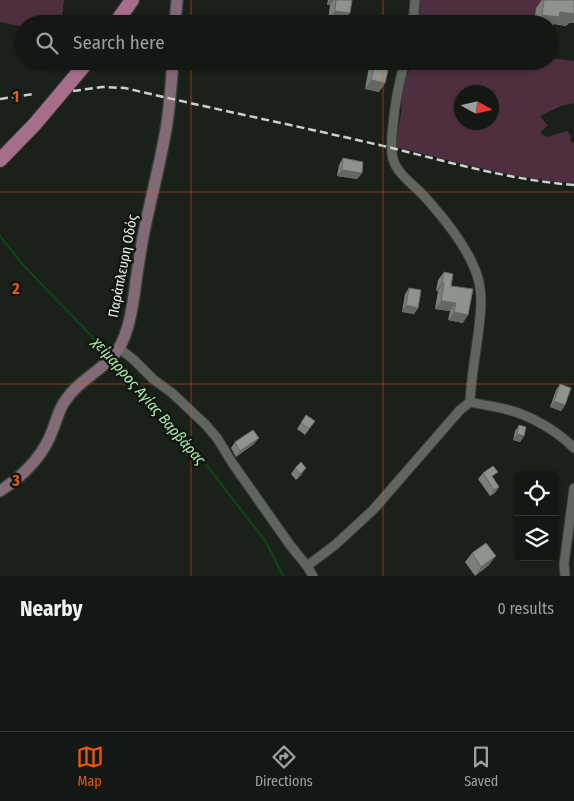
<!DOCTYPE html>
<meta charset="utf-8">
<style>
body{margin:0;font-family:"Fira Sans Condensed",sans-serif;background:#1d211d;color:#f1f3f6}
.controls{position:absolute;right:15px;bottom:15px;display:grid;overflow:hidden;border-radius:8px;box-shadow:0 1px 4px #0004}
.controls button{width:45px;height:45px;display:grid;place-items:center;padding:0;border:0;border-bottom:1px solid #333734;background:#141814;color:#f1f3f6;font:25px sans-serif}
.compass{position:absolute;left:454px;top:85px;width:45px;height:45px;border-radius:50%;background:#141814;box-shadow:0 1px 4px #0004;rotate:98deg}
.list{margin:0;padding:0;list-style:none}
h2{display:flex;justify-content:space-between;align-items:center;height:65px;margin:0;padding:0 20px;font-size:21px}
h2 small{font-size:16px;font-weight:400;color:#9da0a0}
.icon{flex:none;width:28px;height:28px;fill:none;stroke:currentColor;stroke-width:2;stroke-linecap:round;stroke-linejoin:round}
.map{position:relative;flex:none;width:574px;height:576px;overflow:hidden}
.search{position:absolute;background:#141814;box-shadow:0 1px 4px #0004;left:15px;right:15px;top:15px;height:55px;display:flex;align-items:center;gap:12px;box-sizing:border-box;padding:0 18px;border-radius:28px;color:#9da0a0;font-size:19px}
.sheet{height:155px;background:#141814}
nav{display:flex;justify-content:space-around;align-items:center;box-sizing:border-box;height:70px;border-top:1px solid #333734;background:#141814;font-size:14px;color:#9da0a0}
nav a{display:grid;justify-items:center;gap:2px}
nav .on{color:#ea580c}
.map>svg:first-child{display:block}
.green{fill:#4f2f3f;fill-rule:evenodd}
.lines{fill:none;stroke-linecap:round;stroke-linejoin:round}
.stream{stroke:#11411b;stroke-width:2.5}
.street-casing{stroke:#383c38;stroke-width:11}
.secondary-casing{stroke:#383c38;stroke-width:14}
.primary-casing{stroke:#383c38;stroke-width:16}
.street{stroke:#5f6660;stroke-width:9}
.secondary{stroke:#826a76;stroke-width:11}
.primary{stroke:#a66e8b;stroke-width:14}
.rail{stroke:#cbcfcb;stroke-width:2.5;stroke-dasharray:8 4;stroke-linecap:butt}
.wall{fill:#797f7a}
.shaded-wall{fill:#636863}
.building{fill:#8d948e;stroke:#636863}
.grid{fill:none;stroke:#e8590c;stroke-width:1;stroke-opacity:0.55}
.labels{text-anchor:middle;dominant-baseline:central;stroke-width:5;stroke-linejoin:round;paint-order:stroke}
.street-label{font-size:14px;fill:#ebefeb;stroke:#111611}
.water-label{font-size:15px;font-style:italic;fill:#a6edae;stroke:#111611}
.grid-label{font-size:16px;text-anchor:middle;font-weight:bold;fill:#e8590c;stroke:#111611;stroke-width:5;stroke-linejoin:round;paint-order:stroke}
</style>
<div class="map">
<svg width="574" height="576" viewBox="0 0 574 576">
<rect width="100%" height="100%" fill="#1a201a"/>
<!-- green -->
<path class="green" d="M0,0h64l-3,24h-37v3l-24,-5z
M419,0h155l-40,24h-116z
M550,58l24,3v42l-13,3 -21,10 8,10 -7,5v3l6,3 20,-6 4,5 -1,5 4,2v40c-61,-4 -120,-22 -179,-36l7,-39 -1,-13 6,-20 6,-14h137zM462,92h30v30h-30z"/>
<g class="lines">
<!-- stream -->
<path class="stream" d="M0,236l23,29 87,90
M113,359l68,73 85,110 17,34"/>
<defs>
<path id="street" d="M413,24l2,-24
M119,348l15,12 19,19 19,14 33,31 12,14 16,26 57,81 17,21 6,10
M470,402c12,3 24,4 35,7 25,6 51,21 69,39
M307,566l28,-21 38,-35 87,-100 10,-8c1,-22 5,-45 8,-67 2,-17 5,-36 1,-53 -7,-30 -35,-64 -55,-86 -10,-11 -27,-22 -31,-37 -3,-11 -1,-23 0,-34 2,-22 6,-43 12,-64
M565,576l-1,-12 10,-76"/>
<path id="secondary" d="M175,24l2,-24
M0,491c23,-15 44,-36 53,-62 4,-10 6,-20 12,-28 14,-22 40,-31 54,-53 10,-17 13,-39 16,-59 2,-17 5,-35 8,-52 7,-36 17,-72 23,-108 4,-22 5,-45 7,-68"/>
<path id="primary" d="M115,24l17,-24
M0,160l35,-36 53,-63"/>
</defs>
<!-- street casing -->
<use href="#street" class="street-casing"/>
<!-- secondary casing -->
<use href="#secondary" class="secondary-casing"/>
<!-- primary casing -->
<use href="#primary" class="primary-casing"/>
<!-- street -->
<use href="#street" class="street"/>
<!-- secondary -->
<use href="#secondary" class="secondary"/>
<!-- primary -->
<use href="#primary" class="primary"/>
<!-- rail -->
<path class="rail" d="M73,91l29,-4 23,1c88,21 178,39 267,60 60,15 120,32 182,37
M0,99l33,-5"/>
</g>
<!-- wall -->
<path class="wall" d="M328,0h24l-8,22 -16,-2 2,-15h-3z
M542,0h32v23h-5l-3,3 -12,-2 -3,5 -1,-5h-16l2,-16z
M370,61h20l-5,22 -6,9 -14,-3z
M343,158l19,15 -5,6 -20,-3 2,-11z
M444,272l7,14 12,37 -15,-3 2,-9 -15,-2 3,-18h-2l2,-11z
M409,288l9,20 -4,6 -12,-2 3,-18z
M560,384l5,21 -4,6 -11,-4 6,-17z
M306,415l9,6 -10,14 -8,-6z
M519,425l5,11 -4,6 -7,-2 2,-9z
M235,442l19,2 -18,13 -5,-9z
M295,468l7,6 -6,6 -5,-6z
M483,473l10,5 6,9 -4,6 -5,3 -12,-17z
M472,553l17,12 -14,11 -10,-14z"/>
<!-- shaded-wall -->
<path class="shaded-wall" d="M330,0h4l-4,5h-3z
M335,11l15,2 -6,9 -16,-2z
M560,12h14v11h-5l-3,3 -12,-2 -3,5 -1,-5h-14l6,-9z
M371,80l14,3 -6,9 -14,-3z
M342,170l20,3 -5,6 -20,-3z
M442,283h2l-6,8h-2z
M441,301l15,2 -6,8 -15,-2z
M406,305l12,3 -4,6 -12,-2z
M454,312l14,3 -5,8 -15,-3z
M554,401l11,4 -4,6 -11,-4z
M517,434l7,2 -4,6 -7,-2z
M259,438l-5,6 -18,13 4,-6z
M306,468l-4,6 -6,6 4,-6z
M499,487l-4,6 -5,3 4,-6z
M496,556l-7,9 -14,11 6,-9z"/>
<!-- building -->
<path class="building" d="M336,0h16l-2,13 -15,-2z
M544,0h30v14l-14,-2 -1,5 -17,-2z
M388,19l20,3 -1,2h-20z
M375,61h15l-5,22 -14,-3z
M343,158l20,4 -1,11 -20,-3z
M444,272l9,2 -2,12 22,3 -5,26 -14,-3 2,-9 -15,-2 3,-18h-2z
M409,288l12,2 -3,18 -12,-3z
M560,384l11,4 -6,17 -11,-4z
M306,415l9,6 -6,8 -8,-6z
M519,425l7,2 -2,9 -7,-2z
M253,430l6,8 -19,13 -5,-9z
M301,462l5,6 -6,6 -5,-6z
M493,466l5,6 -6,4 7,11 -5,3 -11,-17z
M486,543l10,13 -15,11 -9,-14z"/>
<!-- grid -->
<path class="grid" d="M191,0v24M383,0v24M191,61v515M383,61v515M0,192h574M0,384h574"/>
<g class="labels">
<!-- street labels -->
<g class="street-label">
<text transform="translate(123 266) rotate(-79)">Παράπλευρη Οδός</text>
</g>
<!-- water labels -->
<g class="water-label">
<text transform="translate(149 401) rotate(49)">χείμαρρος Αγίας Βαρβάρας</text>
</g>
</g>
<g class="grid-label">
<text x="16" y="102">1</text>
<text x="16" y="294">2</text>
<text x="16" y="486">3</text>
</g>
</svg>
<div class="controls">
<button><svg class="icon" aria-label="locate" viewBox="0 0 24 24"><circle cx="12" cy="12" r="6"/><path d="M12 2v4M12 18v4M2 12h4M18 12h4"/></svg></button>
<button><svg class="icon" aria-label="layers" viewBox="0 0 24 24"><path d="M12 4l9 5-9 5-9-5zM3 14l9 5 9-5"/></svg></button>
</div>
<svg class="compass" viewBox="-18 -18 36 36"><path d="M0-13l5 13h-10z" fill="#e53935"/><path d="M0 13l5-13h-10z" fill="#9da0a0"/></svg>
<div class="search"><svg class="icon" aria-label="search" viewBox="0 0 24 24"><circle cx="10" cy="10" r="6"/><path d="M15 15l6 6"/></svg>Search here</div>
</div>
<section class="sheet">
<h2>Nearby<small>0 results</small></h2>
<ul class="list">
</ul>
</section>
<nav>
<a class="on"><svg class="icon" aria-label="map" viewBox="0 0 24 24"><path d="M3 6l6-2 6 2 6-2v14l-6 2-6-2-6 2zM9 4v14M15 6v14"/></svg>Map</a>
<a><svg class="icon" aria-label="directions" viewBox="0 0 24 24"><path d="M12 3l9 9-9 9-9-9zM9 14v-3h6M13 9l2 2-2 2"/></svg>Directions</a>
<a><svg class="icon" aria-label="saved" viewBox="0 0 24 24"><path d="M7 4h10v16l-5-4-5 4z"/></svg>Saved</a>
</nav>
